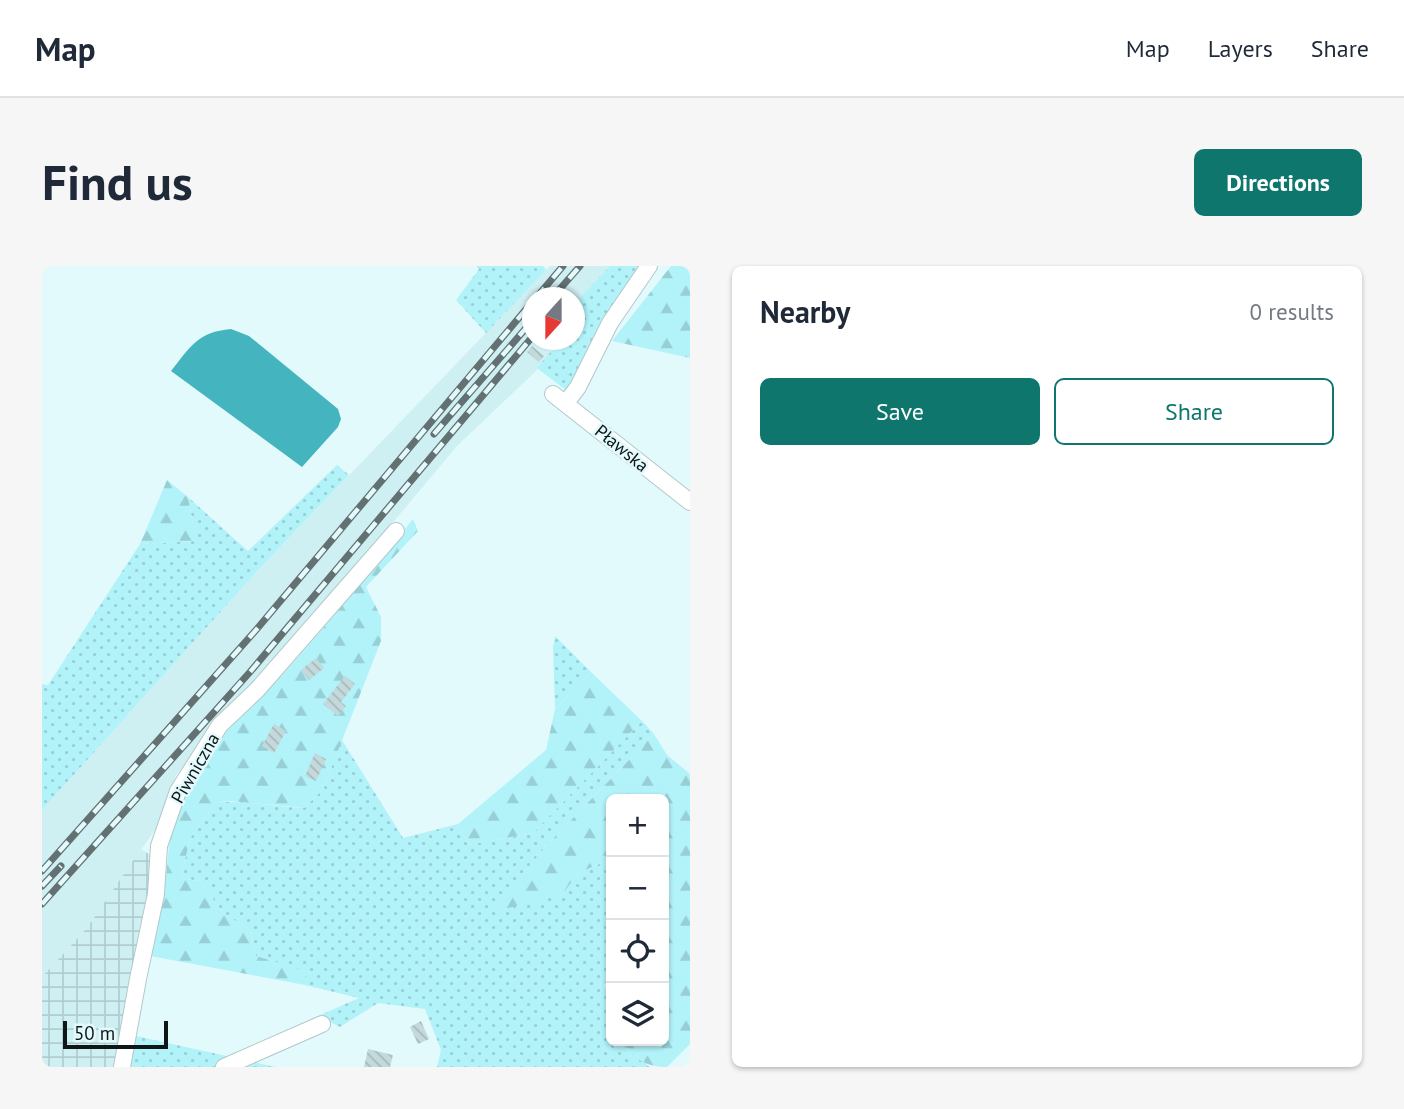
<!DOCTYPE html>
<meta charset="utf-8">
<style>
body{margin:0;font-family:"PT Sans",sans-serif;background:#f6f6f7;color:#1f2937}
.controls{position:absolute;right:21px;bottom:21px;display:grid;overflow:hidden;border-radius:10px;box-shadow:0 2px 5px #0004}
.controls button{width:63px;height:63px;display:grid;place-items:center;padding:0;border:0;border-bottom:2px solid #e0e1e3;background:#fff;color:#1f2937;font:35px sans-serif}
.compass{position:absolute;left:480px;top:21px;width:63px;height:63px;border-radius:50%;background:#fff;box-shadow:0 2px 5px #0004;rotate:201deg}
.scale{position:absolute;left:21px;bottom:18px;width:105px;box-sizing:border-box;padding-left:7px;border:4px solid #0e1617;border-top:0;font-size:19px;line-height:24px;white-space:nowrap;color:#0e1617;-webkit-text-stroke:5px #e3fafd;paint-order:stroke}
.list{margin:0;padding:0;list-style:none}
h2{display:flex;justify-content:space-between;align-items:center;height:91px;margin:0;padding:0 28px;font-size:30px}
h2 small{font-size:23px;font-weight:400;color:#747a83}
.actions{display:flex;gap:14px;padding:21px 28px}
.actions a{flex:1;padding:16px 0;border:2px solid #0f766e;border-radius:10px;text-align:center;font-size:24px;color:#0f766e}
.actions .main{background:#0f766e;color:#fff}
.icon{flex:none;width:38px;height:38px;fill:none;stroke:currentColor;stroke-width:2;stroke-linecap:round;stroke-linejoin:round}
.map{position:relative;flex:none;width:648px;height:801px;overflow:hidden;border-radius:10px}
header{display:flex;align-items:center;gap:42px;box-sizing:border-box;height:98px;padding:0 35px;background:#fff;border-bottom:2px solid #e0e1e3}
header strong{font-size:33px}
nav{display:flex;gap:38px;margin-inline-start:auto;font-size:24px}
.intro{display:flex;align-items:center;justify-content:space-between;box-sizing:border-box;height:168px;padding:0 42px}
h1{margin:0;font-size:49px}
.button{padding:18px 32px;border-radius:10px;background:#0f766e;color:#fff;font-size:24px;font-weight:700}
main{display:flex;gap:42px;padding:0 42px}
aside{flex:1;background:#fff;border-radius:10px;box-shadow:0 2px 5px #0004}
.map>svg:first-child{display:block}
.built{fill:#cff0f3}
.industrial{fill:url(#industrial-grid)}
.grass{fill:url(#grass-dots)}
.forest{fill:url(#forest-firs)}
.water{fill:#44b4bf}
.building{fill:url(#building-back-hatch)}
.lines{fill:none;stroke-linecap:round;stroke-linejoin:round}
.minor-casing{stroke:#b2c8ca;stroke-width:18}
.minor{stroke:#fff;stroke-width:16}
.rail-casing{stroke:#637173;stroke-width:7}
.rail{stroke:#e3fafd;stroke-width:4.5;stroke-dasharray:13;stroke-linecap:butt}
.labels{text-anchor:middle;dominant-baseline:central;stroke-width:5;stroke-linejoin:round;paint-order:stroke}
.street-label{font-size:18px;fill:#0e1617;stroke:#e3fafd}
</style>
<header>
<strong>Map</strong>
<nav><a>Map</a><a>Layers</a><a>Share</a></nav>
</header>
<div class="intro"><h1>Find us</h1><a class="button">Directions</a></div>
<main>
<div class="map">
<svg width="648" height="801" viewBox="0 0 648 801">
<defs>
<pattern id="industrial-grid" width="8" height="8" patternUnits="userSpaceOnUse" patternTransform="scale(1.75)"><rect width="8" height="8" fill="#cff0f3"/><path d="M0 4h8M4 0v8" fill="none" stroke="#b1cdd0"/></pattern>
<pattern id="grass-dots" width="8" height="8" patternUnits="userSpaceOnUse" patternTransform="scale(1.75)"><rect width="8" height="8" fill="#b2f2f9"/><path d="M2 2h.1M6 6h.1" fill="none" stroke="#98cfd5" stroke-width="1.8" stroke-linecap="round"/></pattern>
<pattern id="forest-firs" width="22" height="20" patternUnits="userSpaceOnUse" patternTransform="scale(1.75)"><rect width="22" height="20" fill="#b2f2f9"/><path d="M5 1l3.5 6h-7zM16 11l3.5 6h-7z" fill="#98cfd5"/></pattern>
<pattern id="building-back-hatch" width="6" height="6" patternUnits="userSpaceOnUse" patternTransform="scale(1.75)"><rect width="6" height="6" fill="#c3d9dc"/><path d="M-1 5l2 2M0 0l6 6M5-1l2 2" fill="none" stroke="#a6babc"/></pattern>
</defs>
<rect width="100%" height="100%" fill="#e3fafd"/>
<!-- built -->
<path class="built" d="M508,0h60l-35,37v-5h-42v42h28l-26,32 -77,73 -180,214 -102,116 -21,55 -68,98 -45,49v-167l219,-243z"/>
<!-- industrial -->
<path class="industrial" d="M99,583l11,7 -3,45 -34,166h-73v-90l45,-49z"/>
<!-- grass -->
<path class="grass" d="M434,0h67l3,4 -60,63 -30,-33 23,-31z
M568,0h34l-43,56 -34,69 -30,-23 24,-28h14v-37z
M295,199l12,10 -88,92 -219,243v-126l6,1 92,-141 56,-3 -8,-44 60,54z
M513,370l36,36 -36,37 -2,-62z
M600,455l12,13 -108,112 -54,65 70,-16 16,-22 33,-14v119l-7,6 7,21v36h13l4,9 22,17h-213l4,-17 -16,-41 -47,-6 -38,24 -22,-11 41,-18 -54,-13v-14l-49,-15 -6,-26 -27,-17 -23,-32 -20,-3 11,-41 25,-35c29,-2 59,5 88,6l19,-19 19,-49 61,98 55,-14 10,21 65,-12z
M94,770l140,31h-147z"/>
<!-- forest -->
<path class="forest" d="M629,0h19v92l-78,-17z
M125,214l21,17 8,44 -56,3z
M371,253l5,12 -52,56 15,30v24l-58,148 -19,19 -73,-7 -15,1 -25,35 -11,41 20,3 23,32 27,17 6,26 50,15 -1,14 -155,-29 16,-80 5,-49 14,-35 29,-48 71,-72 48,-55z
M549,406l51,49 -109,112 -65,12 -10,-21 88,-74 9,-41z
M612,468l13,21 23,19v270l-23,23c-19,0 -35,-7 -43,-26h40v-113l4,-4 -4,-7v-118h-53v60l-33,14 -16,22 -71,17 55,-66z"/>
<!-- water -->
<path class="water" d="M189,63l18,7 89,73 3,10 -3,8 -36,40 -131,-96c20,-25 27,-39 60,-42z"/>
<!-- building -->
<path class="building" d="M490,80l12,10 -5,6 -12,-10z
M274,392l8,10 -15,12 -8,-10z
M303,410l10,8 -14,18 5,4 -8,10 -15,-12z
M232,458l12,7 -12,22 -12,-7z
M273,487l11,6 -10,22 -11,-5z
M379,755l8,18 -11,5 -8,-17z
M326,783l25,6 -3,12h-26z"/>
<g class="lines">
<defs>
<path id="minor" d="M511,128l137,108
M524,137l12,-16 32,-64 39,-57
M80,801l16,-88 18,-85 3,-48 19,-55 42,-66 37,-35 139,-159
M182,801l98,-43"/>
</defs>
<!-- minor casing -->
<use href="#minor" class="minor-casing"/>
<!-- minor -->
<use href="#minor" class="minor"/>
<defs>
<path id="rail" d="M494,32l27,-32
M510,32l28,-32
M392,168l99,-114
M0,605l214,-241 277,-329
M0,620l19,-20
M0,638l208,-232 283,-336"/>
</defs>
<!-- rail casing -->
<use href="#rail" class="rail-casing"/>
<!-- rail -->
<use href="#rail" class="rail"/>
</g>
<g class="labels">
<!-- street labels -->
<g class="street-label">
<text transform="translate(580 182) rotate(39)">Pławska</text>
<text transform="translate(153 502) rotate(-60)">Piwniczna</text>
</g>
</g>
</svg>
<div class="controls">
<button>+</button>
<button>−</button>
<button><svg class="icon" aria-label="locate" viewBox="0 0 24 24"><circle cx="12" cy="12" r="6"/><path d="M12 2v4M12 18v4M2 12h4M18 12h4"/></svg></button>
<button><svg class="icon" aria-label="layers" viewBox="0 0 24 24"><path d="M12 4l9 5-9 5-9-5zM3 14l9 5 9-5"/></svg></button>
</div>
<svg class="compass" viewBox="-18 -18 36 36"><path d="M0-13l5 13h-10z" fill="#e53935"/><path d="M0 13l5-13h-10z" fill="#747a83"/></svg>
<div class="scale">50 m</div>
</div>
<aside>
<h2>Nearby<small>0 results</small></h2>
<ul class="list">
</ul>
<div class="actions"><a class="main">Save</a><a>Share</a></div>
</aside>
</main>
